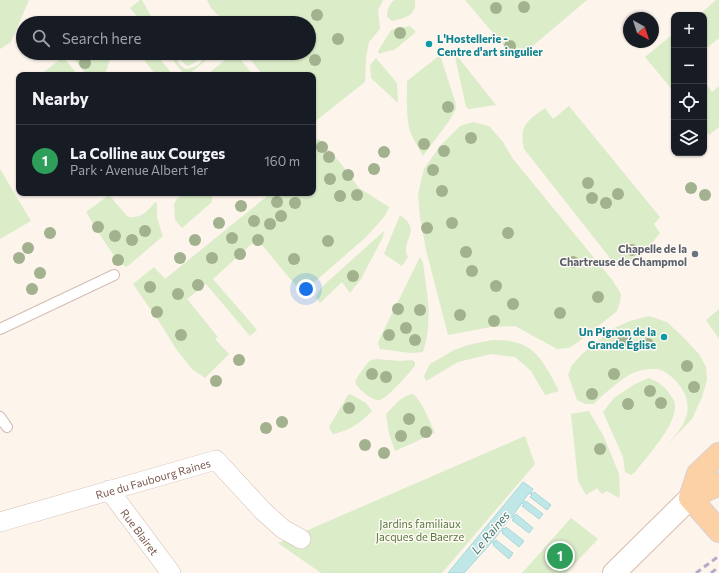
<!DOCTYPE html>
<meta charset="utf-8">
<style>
body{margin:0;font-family:Commissioner,sans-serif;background:#20242c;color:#f1f3f6}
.controls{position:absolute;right:12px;top:12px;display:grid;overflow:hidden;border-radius:8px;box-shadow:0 1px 3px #0004}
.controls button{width:36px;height:36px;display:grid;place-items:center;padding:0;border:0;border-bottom:1px solid #363941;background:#171b24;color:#f1f3f6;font:20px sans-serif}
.compass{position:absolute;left:623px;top:12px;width:36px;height:36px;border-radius:50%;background:#171b24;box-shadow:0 1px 3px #0004;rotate:141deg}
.you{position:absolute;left:306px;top:289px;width:14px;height:14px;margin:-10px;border:3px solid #fff;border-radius:50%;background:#1a73e8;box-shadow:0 0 0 6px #1a73e833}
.badge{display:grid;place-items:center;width:26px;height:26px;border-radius:50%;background:#8c9099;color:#fff;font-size:13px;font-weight:700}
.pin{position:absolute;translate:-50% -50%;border:2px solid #fff;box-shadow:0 1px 4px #0006}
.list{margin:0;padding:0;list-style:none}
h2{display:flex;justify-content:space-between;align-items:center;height:52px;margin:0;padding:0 16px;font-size:17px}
h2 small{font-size:13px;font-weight:400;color:#9ea1a6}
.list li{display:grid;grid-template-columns:26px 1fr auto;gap:12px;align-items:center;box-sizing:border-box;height:72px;padding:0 16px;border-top:1px solid #363941}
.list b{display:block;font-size:15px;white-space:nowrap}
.list p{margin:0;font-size:13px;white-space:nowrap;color:#9ea1a6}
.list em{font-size:13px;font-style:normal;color:#9ea1a6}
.icon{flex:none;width:22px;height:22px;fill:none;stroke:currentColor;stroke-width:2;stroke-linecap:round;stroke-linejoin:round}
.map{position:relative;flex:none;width:719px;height:573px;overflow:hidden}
.search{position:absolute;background:#171b24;box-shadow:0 1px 3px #0004;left:16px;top:16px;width:300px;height:44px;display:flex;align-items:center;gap:10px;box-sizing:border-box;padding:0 14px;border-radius:22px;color:#9ea1a6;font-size:15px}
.panel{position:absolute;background:#171b24;box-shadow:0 1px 3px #0004;left:16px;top:72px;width:300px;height:124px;border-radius:8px}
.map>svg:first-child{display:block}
.green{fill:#dbecc9}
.water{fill:#bfe7e8;stroke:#a5d8da}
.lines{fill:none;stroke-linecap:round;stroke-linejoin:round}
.lane-casing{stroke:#d3bdb3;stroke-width:12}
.street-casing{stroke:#d3bdb3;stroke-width:20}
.secondary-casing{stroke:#d6bdb0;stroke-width:24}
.primary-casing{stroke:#dad0cd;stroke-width:24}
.lane{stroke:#fff;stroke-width:10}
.street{stroke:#fff;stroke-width:19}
.secondary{stroke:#fff;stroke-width:22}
.primary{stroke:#fbd1a5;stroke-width:22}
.rail{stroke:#b6a8c9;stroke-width:3;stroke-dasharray:6 4;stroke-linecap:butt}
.tree{fill:#a2b18e}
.culture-dot{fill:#0f9aa8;stroke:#fff9f3;stroke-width:1.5}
.worship-dot{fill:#6b7280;stroke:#fff9f3;stroke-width:1.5}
.labels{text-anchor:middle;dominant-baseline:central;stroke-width:3;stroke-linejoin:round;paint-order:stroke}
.culture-label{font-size:11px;font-weight:bold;fill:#0d838f;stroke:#fff9f3;text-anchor:start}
.worship-label{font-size:11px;font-weight:bold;fill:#5b616d;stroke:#fff9f3;text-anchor:end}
.street-label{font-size:11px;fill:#7a584d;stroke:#fff9f3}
.park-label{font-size:11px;fill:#587a41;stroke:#fff9f3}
.water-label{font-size:12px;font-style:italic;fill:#407b7e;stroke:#fff9f3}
</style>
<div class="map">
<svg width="719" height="573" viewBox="0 0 719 573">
<rect width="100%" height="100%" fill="#fdf4ec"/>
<!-- green -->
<path class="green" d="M0,0h29l-18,42 -11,7z
M140,0h2l13,23h-12l-13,-15z
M207,0h176l-5,10 2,19 -11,13 -3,16 -1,24 -52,41v-48h-50l-18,-22h64v-30h-77l-12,-6 -9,-9z
M394,0h21c2,16 -10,18 -23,21l-5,-4c0,-7 2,-12 7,-17z
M465,0h122l-71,60z
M716,0h3v38l-12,10 -3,-4v-29h-5z
M410,26l6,6 -23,19 -2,-1 -12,4 -1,-3 13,-21z
M674,33v59l-29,-35z
M454,52l42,53 -27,4 -3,-2z
M69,53h49l-6,5 -3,4 -3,9 -5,4h-14z
M140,53h15l18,22h-17l-17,-21z
M167,53h9c1,8 3,13 10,16 5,-1 9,-2 13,-5 7,-6 5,-11 16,-11l-27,22h-3z
M180,53h23c-4,6 -8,11 -15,13 -6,-2 -7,-7 -8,-13z
M231,55l3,2 4,-1 15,19h-46z
M440,55l15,46 1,8 -7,12 -26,35c-5,-9 -11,-18 -14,-28 -3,-15 -2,-32 -2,-47z
M63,57l15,18h-38z
M376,58l21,25 1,20 -27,-25 -1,-13z
M704,81l8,11 7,-6v41l-10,8 -5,-6z
M569,106l91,111 -6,7 6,9 -21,26 -12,1 -10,7 -93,-118c-5,-24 3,-28 21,-41l8,11z
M473,122l16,4 14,16 10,17 100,122 8,13 -1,8 -3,9 -36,29 -12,8 -12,1 -42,-23 -24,1 -43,8 -22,-85 -6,-33 -2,-23 6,-25 16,-23 20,-20z
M313,139h6l23,26 17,23 30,19 -4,9 -19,21 -64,56 -45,-54 -44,40 44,51 -7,6 -44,-52 -19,15 31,38 -3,2 14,15 -24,24 -13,-9 -16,-20 -14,-23 -29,-42 21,-17 11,12 106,-86h42z
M0,169l31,52 -31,18z
M184,193h22l6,4v5l-30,26 -7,-8 -1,-15 2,-5z
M109,195l18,21c12,5 22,-6 28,-14l2,1v15l6,18 -34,29 -3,2c-12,-6 -32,-43 -40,-55z
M400,215c24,17 -1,25 8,42l-6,9 -18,-12z
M384,231l-1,6 -22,42 -11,14 -8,-11 -22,21 -4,-6 3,-6 5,-6z
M420,257c4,6 4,13 5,21 4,24 6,50 -2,74l-12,1 -31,-4 -2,-7z
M719,309v30l-13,-19z
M649,316l18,6 16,15 16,17 7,13 1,13 -5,17 -10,22 -25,26c8,-9 17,-19 20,-31 4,-17 -9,-35 -24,-43 -2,-1 -4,-2 -6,-2 -5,0 -13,0 -18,2 -14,3 -35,23 -45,33h-9l-8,-4 -9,-25 4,-10 10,-11 32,-26 16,-7z
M492,340c7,0 15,0 22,2 25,5 34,29 45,49l-14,4 -14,-24 -16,-14 -24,-3 -33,8 -32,19 -2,-5 6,-12 24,-14 14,-5z
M376,359l24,2 12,-1 3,2c0,1 0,2 0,3 -2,5 -25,29 -30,32 -1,1 -4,2 -5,3 -8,1 -22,-11 -25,-18l3,-6 11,-15z
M649,378c3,2 8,3 11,6 5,3 14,14 15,20 2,21 -27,51 -39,67l-5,4 -6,-3 -2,-15 -20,-45 11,-14 21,-14z
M350,394l16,9 6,8c-11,12 -22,19 -38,23l-2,-1 -3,-6 19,-32z
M413,394c9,7 17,28 22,39l-40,18 -6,-17 -3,-20c8,-8 15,-18 27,-20z
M589,411l15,26 15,37 1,18 -1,6 -12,-7 -5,3 -5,-6 -11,7 -8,-14 -7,-67z
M525,436l10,28 -93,109h-121l-43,-30z
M571,518l27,21 -32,34h-44z"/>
<!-- water -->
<path class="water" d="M523,482l10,7 -2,3 1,2 2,-2 17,13 -4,5 -17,-13 2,-2 -3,-2 -6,8 2,1 1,-1 17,13 -4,5 -17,-13 2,-2 -2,-1 -9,12 1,1 2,-2 17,14 -4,5 -17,-13 2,-2 -3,-1 -9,11 2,1 2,-2 18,14 -5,6 -17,-14 1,-1 -2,-2 -8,11 2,1 1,-2 17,13 -4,6 -16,-14 1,-1 -2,-2 -28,31h-16z"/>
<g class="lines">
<defs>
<path id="lane" d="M0,329l114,-54
M0,417l7,10"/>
<g id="street">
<path id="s1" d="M109,490l62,83"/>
<path id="s2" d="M0,522l216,-62 47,51 20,18 18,10"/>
</g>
<path id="secondary" d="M614,573l76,-75"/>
<path id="primary" d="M690,498l8,-24 21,-20
M690,498l16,18 13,15
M690,498l29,-14"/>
</defs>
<!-- lane casing -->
<use href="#lane" class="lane-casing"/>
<!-- street casing -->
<use href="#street" class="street-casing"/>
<!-- secondary casing -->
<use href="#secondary" class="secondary-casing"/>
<!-- primary casing -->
<use href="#primary" class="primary-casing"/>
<!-- lane -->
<use href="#lane" class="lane"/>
<!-- street -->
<use href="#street" class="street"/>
<!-- secondary -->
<use href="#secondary" class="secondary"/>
<!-- primary -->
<use href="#primary" class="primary"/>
<!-- rail -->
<path class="rail" d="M696,573l23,-17
M711,573l8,-6"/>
</g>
<!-- trees -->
<g class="tree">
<circle cx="524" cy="7" r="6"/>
<circle cx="496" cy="8" r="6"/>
<circle cx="317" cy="15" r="6"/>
<circle cx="400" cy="33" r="6"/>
<circle cx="338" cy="39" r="6"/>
<circle cx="510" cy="46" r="6"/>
<circle cx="315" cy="60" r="6"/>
<circle cx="85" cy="63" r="6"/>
<circle cx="448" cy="107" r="6"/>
<circle cx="471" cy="138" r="6"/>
<circle cx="424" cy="144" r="6"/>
<circle cx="322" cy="147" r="6"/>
<circle cx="444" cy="151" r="6"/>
<circle cx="384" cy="152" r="6"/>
<circle cx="329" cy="157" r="6"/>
<circle cx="374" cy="169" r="6"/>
<circle cx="433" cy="170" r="6"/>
<circle cx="348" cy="175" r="6"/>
<circle cx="330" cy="179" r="6"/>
<circle cx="588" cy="183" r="6"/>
<circle cx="691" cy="188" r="6"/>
<circle cx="442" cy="191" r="6"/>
<circle cx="618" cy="194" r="6"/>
<circle cx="357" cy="195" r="6"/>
<circle cx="705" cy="195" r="6"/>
<circle cx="340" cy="196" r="6"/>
<circle cx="592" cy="198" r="6"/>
<circle cx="277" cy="202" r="6"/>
<circle cx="295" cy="203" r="6"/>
<circle cx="606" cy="203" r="6"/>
<circle cx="241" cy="206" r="6"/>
<circle cx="281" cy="216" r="6"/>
<circle cx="254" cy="221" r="6"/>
<circle cx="219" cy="223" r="6"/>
<circle cx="452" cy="223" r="6"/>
<circle cx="270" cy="224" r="6"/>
<circle cx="98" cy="227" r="6"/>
<circle cx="427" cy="228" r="6"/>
<circle cx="145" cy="231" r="6"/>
<circle cx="50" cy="233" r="6"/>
<circle cx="508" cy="233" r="6"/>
<circle cx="115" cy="236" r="6"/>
<circle cx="232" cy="238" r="6"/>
<circle cx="132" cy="240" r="6"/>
<circle cx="195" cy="240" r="6"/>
<circle cx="258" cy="240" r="6"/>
<circle cx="328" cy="241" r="6"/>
<circle cx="28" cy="248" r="6"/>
<circle cx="632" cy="250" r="6"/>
<circle cx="466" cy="252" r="6"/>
<circle cx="240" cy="254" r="6"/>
<circle cx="19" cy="258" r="6"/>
<circle cx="180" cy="258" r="6"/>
<circle cx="212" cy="258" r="6"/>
<circle cx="294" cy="259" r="6"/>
<circle cx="118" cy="260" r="6"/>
<circle cx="573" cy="262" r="6"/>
<circle cx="472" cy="271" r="6"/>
<circle cx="40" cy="273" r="6"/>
<circle cx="353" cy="276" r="6"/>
<circle cx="198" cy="285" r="6"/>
<circle cx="496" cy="286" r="6"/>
<circle cx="150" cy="287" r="6"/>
<circle cx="32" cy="289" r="6"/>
<circle cx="178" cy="294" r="6"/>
<circle cx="598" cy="297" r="6"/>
<circle cx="513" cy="304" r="6"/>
<circle cx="398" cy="309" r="6"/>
<circle cx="420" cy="310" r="6"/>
<circle cx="157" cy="312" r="6"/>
<circle cx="560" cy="313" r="6"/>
<circle cx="460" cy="315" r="6"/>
<circle cx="494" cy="321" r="6"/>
<circle cx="406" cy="328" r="6"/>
<circle cx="181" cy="335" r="6"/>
<circle cx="389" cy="335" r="6"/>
<circle cx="415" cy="340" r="6"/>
<circle cx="623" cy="341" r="6"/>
<circle cx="648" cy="344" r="6"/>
<circle cx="239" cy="360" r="6"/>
<circle cx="687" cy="366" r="6"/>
<circle cx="372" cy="374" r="6"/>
<circle cx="614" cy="374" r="6"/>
<circle cx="386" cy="377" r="6"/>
<circle cx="216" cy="381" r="6"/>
<circle cx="694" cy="387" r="6"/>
<circle cx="650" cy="391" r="6"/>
<circle cx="592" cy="394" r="6"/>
<circle cx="661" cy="403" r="6"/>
<circle cx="628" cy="404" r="6"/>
<circle cx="349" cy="408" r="6"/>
<circle cx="409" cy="419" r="6"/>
<circle cx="282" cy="422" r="6"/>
<circle cx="266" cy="428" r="6"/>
<circle cx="426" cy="432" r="6"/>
<circle cx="401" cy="436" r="6"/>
<circle cx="365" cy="445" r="6"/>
<circle cx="600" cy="449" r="6"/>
<circle cx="384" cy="453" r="6"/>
</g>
<!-- markers -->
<g class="culture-dot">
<circle cx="429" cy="44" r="4"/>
<circle cx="664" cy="337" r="4"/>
</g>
<circle class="worship-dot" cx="695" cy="254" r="4"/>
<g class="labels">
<!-- culture labels -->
<g class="culture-label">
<text x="437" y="38">L'Hostellerie -<tspan x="437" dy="13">Centre d'art singulier</tspan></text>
<text x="656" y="331" text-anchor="end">Un Pignon de la<tspan x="656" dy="13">Grande Église</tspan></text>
</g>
<!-- worship labels -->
<g class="worship-label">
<text x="687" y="248">Chapelle de la<tspan x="687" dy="13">Chartreuse de Champmol</tspan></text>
</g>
<!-- street labels -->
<g class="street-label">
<text stroke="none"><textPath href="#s2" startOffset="159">Rue du Faubourg Raines</textPath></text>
<text stroke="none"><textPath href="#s1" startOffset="52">Rue Blairet</textPath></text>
</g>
<!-- park labels -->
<g class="park-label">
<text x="420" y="523">Jardins familiaux<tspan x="420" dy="13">Jacques de Baerze</tspan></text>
</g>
<!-- water labels -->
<g class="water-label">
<text transform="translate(490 532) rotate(-50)">Le Raines</text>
</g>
</g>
</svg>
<div class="controls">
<button>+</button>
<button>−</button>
<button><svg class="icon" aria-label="locate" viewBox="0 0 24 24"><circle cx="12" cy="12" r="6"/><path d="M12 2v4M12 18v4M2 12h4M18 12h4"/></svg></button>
<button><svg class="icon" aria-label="layers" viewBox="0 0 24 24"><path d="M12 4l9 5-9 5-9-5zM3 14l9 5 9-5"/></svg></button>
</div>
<svg class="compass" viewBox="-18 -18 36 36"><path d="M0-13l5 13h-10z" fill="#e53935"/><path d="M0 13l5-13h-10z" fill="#9ea1a6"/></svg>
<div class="you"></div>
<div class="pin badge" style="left:560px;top:556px;background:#2e9e5b">1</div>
<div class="search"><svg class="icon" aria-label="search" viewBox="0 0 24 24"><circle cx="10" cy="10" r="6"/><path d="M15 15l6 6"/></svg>Search here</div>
<section class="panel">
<h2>Nearby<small></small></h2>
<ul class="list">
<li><span class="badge" style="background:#2e9e5b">1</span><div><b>La Colline aux Courges</b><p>Park · Avenue Albert 1er</p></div><em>160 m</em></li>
</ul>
</section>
</div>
